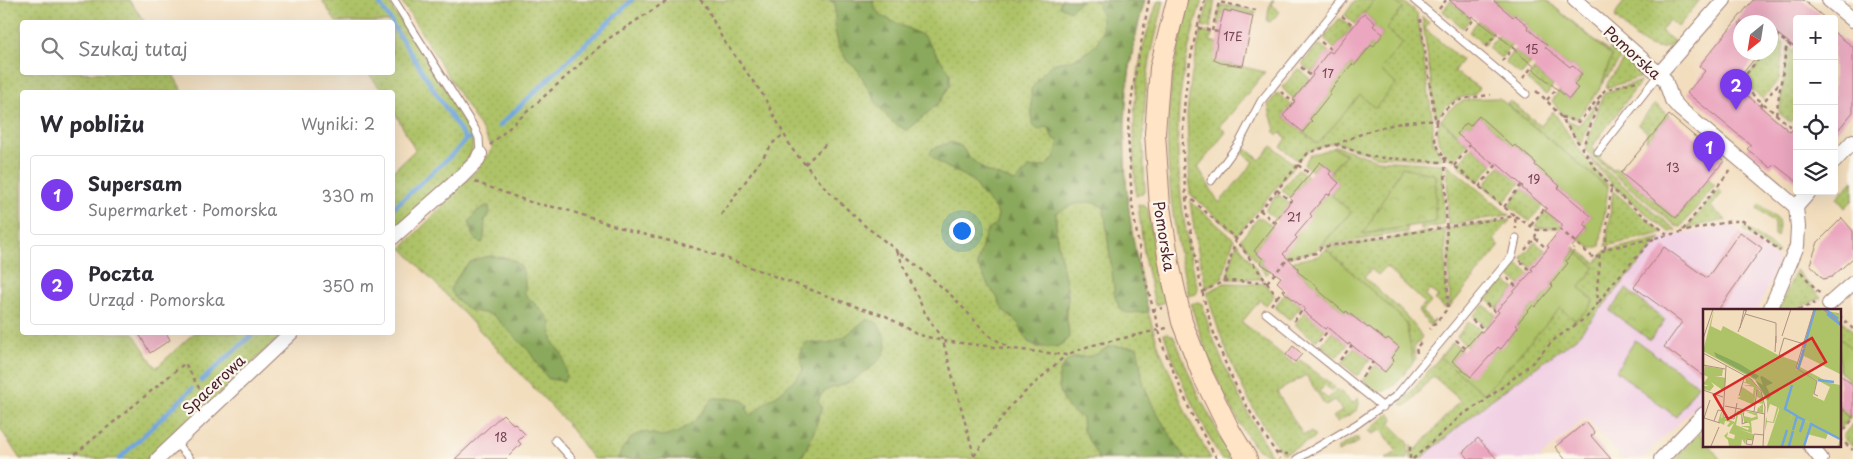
<!DOCTYPE html>
<html lang="pl">
<meta charset="utf-8">
<style>
body{margin:0;font-family:"Playpen Sans",sans-serif;background:#f2f2f3;color:#2b2b33}
.controls{position:absolute;right:15px;top:15px;display:grid;overflow:hidden;border-radius:5px;box-shadow:0 5px 20px #0002}
.controls button{width:45px;height:45px;display:grid;place-items:center;padding:0;border:0;border-bottom:1px solid #e1e1e2;background:#fff;color:#2b2b33;font:25px sans-serif}
.compass{position:absolute;left:1733px;top:15px;width:45px;height:45px;border-radius:50%;background:#fff;box-shadow:0 5px 20px #0002;rotate:210deg}
.you{position:absolute;left:961px;top:230px;width:18px;height:18px;margin:-12px;border:4px solid #fff;border-radius:50%;background:#1a73e8;box-shadow:0 0 0 8px #1a73e833}
.badge{display:grid;place-items:center;width:32px;height:32px;border-radius:50%;background:#7c3aed;color:#fff;font-size:16px;font-weight:700}
.pin{position:absolute;translate:-50% -41px;filter:drop-shadow(0 1px 2px #0008)}
.pin::after{content:'';position:absolute;top:26px;width:18px;height:15px;background:inherit;clip-path:polygon(0 0,100% 0,50% 100%)}
.list{margin:0;padding:0;list-style:none}
h2{display:flex;justify-content:space-between;align-items:center;height:65px;margin:0;padding:0 20px;font-size:21px}
h2 small{font-size:16px;font-weight:400;color:#7c7c81}
.list li{display:grid;grid-template-columns:32px 1fr auto;gap:15px;align-items:center;box-sizing:border-box;height:80px;margin:0 10px 10px;padding:0 10px;border:1px solid #e1e1e2;border-radius:5px}
.list b{display:block;font-size:19px;white-space:nowrap}
.list p{margin:0;font-size:16px;white-space:nowrap;color:#7c7c81}
.list em{font-size:16px;font-style:normal;color:#7c7c81}
.icon{flex:none;width:28px;height:28px;fill:none;stroke:currentColor;stroke-width:2;stroke-linecap:round;stroke-linejoin:round}
.map{position:relative;flex:none;width:1853px;height:459px;overflow:hidden}
.search{position:absolute;background:#fff;box-shadow:0 5px 20px #0002;left:20px;top:20px;width:375px;height:55px;display:flex;align-items:center;gap:12px;box-sizing:border-box;padding:0 18px;border-radius:5px;color:#7c7c81;font-size:19px}
.panel{position:absolute;background:#fff;box-shadow:0 5px 20px #0002;left:20px;top:90px;width:375px;height:245px;border-radius:5px}
.map>svg:first-child{display:block}
.built{fill:#f1d0e4}
.grass{fill:url(#grass-dots);stroke:#7c714a}
.forest{fill:url(#forest-firs);stroke:#6a6444}
.park{fill:url(#park-crowns);stroke:#7c714a}
.garden{fill:#aec368;stroke:#7c714a}
.lines{fill:none;stroke-linecap:round;stroke-linejoin:round}
.stream{stroke:#71a5dd;stroke-width:4.5}
.building{fill:#eba7bf}
.service-casing{stroke:#9e7e74;stroke-width:9}
.minor-casing{stroke:#9e7e74;stroke-width:16}
.secondary-casing{stroke:#9e7e74;stroke-width:22}
.path{stroke:#9e7e74;stroke-width:2.5;stroke-dasharray:4 4;stroke-linecap:butt}
.service{stroke:#fff;stroke-width:7}
.minor{stroke:#fff;stroke-width:14}
.secondary{stroke:#ffe4c6;stroke-width:20}
.labels{text-anchor:middle;dominant-baseline:central;stroke-width:4.5;stroke-linejoin:round;paint-order:stroke}
.number-label{font-size:12px;fill:#724150}
.street-label{font-size:15px;fill:#4a1f2b;stroke:#fbf7ec}
.inset-river{fill:none;stroke:#71a5dd;stroke-width:2.5}
.inset-road{fill:none;stroke:#af9183;stroke-width:1}
.view{fill:#d62828;fill-opacity:0.15;stroke:#d62828;stroke-width:2.5}
.inset-edge{fill:none;stroke:#4a1f2b;stroke-width:2.5}
</style>
<div class="map">
<svg width="1853" height="459" viewBox="0 0 1853 459">
<defs>
<pattern id="grass-dots" width="8" height="8" patternUnits="userSpaceOnUse" patternTransform="scale(1.25)"><rect width="8" height="8" fill="#aec368"/><path d="M2 2h.1M6 6h.1" fill="none" stroke="#97a75a" stroke-width="1.8" stroke-linecap="round"/></pattern>
<pattern id="forest-firs" width="22" height="20" patternUnits="userSpaceOnUse" patternTransform="scale(1.25)"><rect width="22" height="20" fill="#8aa95c"/><path d="M5 1l3.5 6h-7zM16 11l3.5 6h-7z" fill="#73894c"/></pattern>
<pattern id="park-crowns" width="20" height="18" patternUnits="userSpaceOnUse" patternTransform="scale(1.25)"><rect width="20" height="18" fill="#aec368"/><path d="M2 6a3 3 0 1 1 6 0M12 15a3 3 0 1 1 6 0" fill="none" stroke="#97a75a"/></pattern>
</defs>
<rect width="100%" height="100%" fill="#fbf7ec"/>
<filter id="ink" filterUnits="userSpaceOnUse"><feTurbulence type="fractalNoise" baseFrequency=".02" numOctaves="2"/><feDisplacementMap in="SourceGraphic" scale="10" xChannelSelector="R" yChannelSelector="G"/><feConvolveMatrix kernelMatrix="1 2 1 2 8 2 1 2 1" color-interpolation-filters="sRGB"/></filter>
<filter id="wash" filterUnits="userSpaceOnUse"><feTurbulence type="fractalNoise" baseFrequency=".0096" numOctaves="4" result="noise"/><feDisplacementMap in="SourceGraphic" scale="20" xChannelSelector="R" yChannelSelector="G"/><feGaussianBlur stdDeviation="1.12" result="paint"/><feColorMatrix in="noise" values="0 0 0 0 0 0 0 0 0 0 0 0 0 0 0 0 0 1.4 0 .05"/><feComposite in="paint" operator="in"/></filter>
<g filter="url(#wash)">
<rect width="100%" height="100%" fill="#f2ddbd"/>
<!-- built -->
<path class="built" d="M1730,224l49,36 -21,50h-54v88l-63,61h-18l-37,-42 -46,40 1,2h-121l71,-59 85,-62 85,-100z"/>
<!-- grass -->
<path class="grass" d="M0,0h129l16,22h-123v50l150,1 11,19h-161v240l111,1 23,35 38,-35h90l-134,126h-130l-20,-31z
M322,0h65l80,122c7,20 9,25 -3,43l-71,68v-62l22,-21 -22,-41 -1,-17h-9l-15,-19 24,-1v-50h-56z
M401,0h744c-33,109 -23,227 10,335 3,12 9,24 14,35 7,18 13,36 22,53 6,12 14,24 20,36h-618l-27,-37 -164,-174 74,-77 17,-23z
M1158,0h6l-14,59 -4,28 -3,57 2,47 -2,2 -7,3c-3,-49 -4,-96 6,-145 4,-17 11,-34 16,-51z
M1190,0h12c-10,32 -18,64 -22,97 -7,63 3,131 18,193l-2,4 -7,2c-15,-62 -25,-127 -20,-191 3,-35 12,-71 21,-105z
M1209,0h6l-5,28 -8,-2z
M1272,0h2l-3,4 9,8 -10,10 -3,-1 2,-13z
M1355,0h46l16,13 16,110v17l9,18 -2,2 -64,-4 -41,-14 -29,10 -8,9 -17,-14 6,-9 -7,-5 -2,2 -4,-3 1,-2 -7,-25 8,-11h3l13,11 -9,11 20,16 9,-11 -2,-2 20,-25 -2,-2 24,-28 2,2 17,-21 2,1 10,-12 -10,-8 2,-3 -11,-10 -9,11 -10,-9z
M1546,0l62,51 7,-8 10,9 -23,32 10,-28z
M1622,0h78l-22,27 -9,-7 -8,11 14,11c-22,19 -44,-10 -60,-24l2,-7 7,-9z
M1450,1l21,17 -8,10 -20,-17z
M1223,5l33,6 -1,4 -30,-5 -5,15 -2,-1 -1,-3 3,-13z
M1422,17l7,6 -4,6 37,31 -8,11 25,17 -5,7c-18,2 -28,9 -38,24z
M1339,19h2l11,9 -18,21 -10,-11z
M1478,21l15,12 -9,12 -15,-13z
M1201,31l11,3 -2,7 7,2 -2,17 6,3 14,2 30,7 -45,55 6,5 -28,35 21,36 35,-41 -11,-9 3,-4 14,11 12,-14 23,19 -58,70 -47,-41 -3,-80 4,-35z
M1499,35l13,10 -11,13 -13,-10z
M1778,39l6,5 -5,35 -16,20 -21,-16 25,-30 3,-1 1,-4z
M1318,45h2l9,7 -17,20 -9,-7v-2z
M1788,47l9,7v60l-7,8 -11,-9z
M1514,50l17,14 -10,11 -16,-13z
M1627,54l12,10 3,13 -36,11 2,-6z
M1299,69l11,10 -16,20 -11,-10v-2l14,-17z
M1534,70l19,16 -7,9 -19,-15z
M1641,81l-50,67 10,8 -2,2 14,12 2,-2 61,50 33,-39 6,6 -34,42 -5,-1 -91,-76 17,-53 4,-5z
M1510,101l31,25 12,-15 24,36 31,38v3l-101,-84z
M1597,102l-16,44 -15,-26 13,5z
M1655,104l14,11 -21,26 -2,-1 1,-8 -9,-8z
M1441,120l27,24 -15,17c-13,-12 -21,-24 -12,-41z
M1336,146l41,14 66,4 1,61 -23,4v-5l14,-3 -71,13 43,-7v5l-86,14 30,-34 -21,-18 9,-11 -10,-9 17,-20 -13,-6z
M1472,147l21,17 -13,16 -2,1 -19,-15v-3z
M1588,156l76,64 12,10 -7,2 -54,-44z
M1447,164l62,51 -61,10z
M1499,166l21,17 -14,17 -4,1 -17,-14v-3z
M1297,170h3l8,7 -17,21 -8,-7v-3z
M1853,180v20l-8,8 -8,-10z
M1522,188l21,18 -14,15 -19,-14v-3z
M1718,190l4,3 -11,14 15,13 -39,8z
M1613,191l50,42 -57,13z
M1279,195l10,9 -13,16 -10,-9v-2l10,-13z
M1190,201l44,38 -12,40 -16,10 -10,-47z
M1760,204l18,16 1,6 -2,11 -3,-2v-13l-17,-14z
M1138,205l7,1 3,3 8,52 9,41 -10,3 -10,-44z
M1546,211l10,9 7,2 -3,6h-22l-3,-2z
M1510,220l-16,19 5,8 -49,60 -2,-79z
M1745,227l34,25 -3,3 -33,-25z
M1445,229l2,79 -5,-1v-2l-7,-5 3,-4 -8,-6 -5,6 6,6 -9,10 10,10 3,-2 -5,6 -12,-15 7,-8 -39,-36 -8,8 -7,-6 -7,8c20,19 45,37 58,60l-8,11 2,11 -3,3 -7,-40 -80,-73 1,-2 54,-7 1,2 5,-1v-2l41,-7 1,2 6,-1v-2z
M1661,238l-85,100 -85,62 -71,59h-9v-14l5,5 44,-50 -27,-24 -26,29 -3,1 -3,-2 50,-60 2,-1 8,6 -9,12 19,15 8,-10 2,1 20,-19 17,-21 -2,-2 17,-20 2,2 18,-21 -2,-2 24,-33 -2,-3 1,-1 22,16 9,-12z
M1237,242l26,37h-37z
M1535,242l11,9 -14,17 -10,-9v-2z
M1516,264h2l12,10 -10,11 -12,-10z
M1796,270l25,28 -28,12h-14z
M1502,281h2l11,8 -18,20 -10,-9z
M1224,283l42,1 8,11 -8,10 -6,-5 -18,22 53,43 5,-5 35,27 -3,4 -7,-6 -6,7 9,7 9,-10 16,14 5,-5 1,6 -2,6 -20,12 -4,-5 9,-6 -7,-11 -10,5 -19,-30 -29,17 26,43 8,-3 3,3v3l-24,13 -8,2c-36,-50 -58,-101 -75,-160z
M1286,293l15,13 -9,12 -3,1 -13,-11v-3z
M1198,302l4,2c15,55 42,102 69,151l-13,-5 -5,-5c-28,-42 -49,-92 -62,-141z
M1484,305l12,10 -10,12 -13,-11z
M1305,312l20,17 -8,11h-2l-19,-15v-2z
M1839,318l14,13v54l-6,-5 1,-2 -9,-7z
M1468,322h2l12,9h-2l-13,16 -10,-10z
M1332,331l16,14 -13,13 -13,-12v-2z
M1167,333l6,3 3,5 19,48 38,70h-12c-22,-41 -43,-81 -57,-125z
M1354,347l16,13 -12,15h-2l-14,-12z
M1839,406l12,10 -12,15z
M1389,413l4,6 -3,5 18,18v17h-23l12,-7 -15,-22 -9,4 -4,-3z
M1853,423v24l-10,-9v-2z
M1355,438h3l1,4 -21,10v-4z"/>
<!-- forest -->
<path class="forest" d="M829,0h44l1,7 7,9 43,20 26,37v12l-10,17 -33,29 -17,-11 -15,-19 -17,-31 -11,-9 -8,-14 -4,-16v-28z
M1061,0h22l-6,4 -7,7 -11,-5z
M1093,0h52c-32,106 -23,207 4,312l-22,1 -7,-4 -5,-12 -11,-89c-15,-12 -33,-3 -48,5v21l12,59c1,7 -2,13 -2,20 1,8 3,16 3,24l-5,6 -9,4h-17l-10,-5 -5,-7 -4,-11 -16,-14 -6,-13 -9,-12 -11,-21 9,-32 9,-7 3,-10c-4,-11 -12,-15 -19,-24 -2,-3 -3,-7 -6,-10 -14,-10 -32,-13 -43,-27l2,-5 19,-7 10,4 9,12 16,13 29,11 14,-14 17,-2 8,-8 5,-16 -7,-5 -3,-9 -5,-1 -5,3 -7,-5 -1,-36c7,-8 15,-22 25,-26 4,-2 10,-1 15,-3 30,-11 38,-29 26,-58z
M486,206h3l1,8 -5,6 -1,19 -2,4 -7,-3 -6,-18 8,-11z
M491,256c29,2 35,9 34,38l21,21 5,8v10l2,9 10,14 3,20 -2,5 -15,-2 -7,-8 -13,-20 -36,-36 -24,-5 -13,-11 -6,-10c14,-21 14,-29 41,-33z
M865,320c8,0 13,2 16,9 11,22 2,29 -15,42 -7,5 -15,11 -23,14 -13,5 -18,1 -25,16l4,7 -10,29 -11,22h-183l4,-10 11,-13 11,-4 18,4 15,-3 19,-13 17,-22 28,1 7,6 -1,4 4,7 15,-14 14,-9 15,-14 8,-9 -3,-13 1,-9 6,-6c28,5 38,-5 58,-22z
M1109,346l28,1c4,12 3,26 7,38 9,26 27,51 42,74h-87l-16,-29 -1,-12c-5,-4 -11,-7 -15,-12 -10,-14 -14,-40 6,-48 7,-3 16,0 23,-4 5,-2 9,-5 13,-8z"/>
<!-- park -->
<path class="park" d="M1402,167l34,8 -1,47 -72,12z
M1626,289l39,31 -15,20 -40,-29z"/>
<!-- garden -->
<path class="garden" d="M1374,0h19l10,8 -17,21 17,14 -23,27 16,14 -21,24 -15,-13 -42,49 -15,-12 9,-11 -2,-2 20,-25 -2,-2 24,-28 2,2 17,-21 2,1 10,-12 -10,-8 2,-3 -11,-10z
M1493,0h53l66,56 -12,32 -23,31 -14,-5 -11,-13 7,-10 10,8 9,-11 -4,-3 8,-11 -10,-9 -2,2 -25,-20 2,-2 -20,-17 1,-3 -13,-10 -2,2z
M1499,98l109,90 -8,58 -8,3 -13,-10 9,-11 -4,-3 7,-9 -33,-28 2,-2 -25,-21 1,-3 -21,-17 -2,2 -34,-31 -9,10 -4,-3 -8,11 -17,-14c17,-24 30,-21 58,-22z
M1333,148l13,6 -15,17 -11,-9 -8,9 -8,-7 6,-9z
M1327,194h3l21,18 -37,40 -31,6 -3,-3 17,-17 -2,-2 16,-20 -1,-2z
M1258,218h4l11,9 -19,24 9,8 -3,4 10,8 -4,4 -25,-36z
M1326,249l80,73 7,40c-8,10 -20,32 -35,29 -5,-1 -10,-6 -13,-9l-1,-3 12,-14 9,7 9,-11 -3,-3 8,-11 -11,-9 -2,2 -16,-13 -2,1 -21,-17 -2,2 -28,-24 1,-2 -21,-16 2,-2 -6,-6 1,-2 25,-5z
M1575,251l20,16 -16,21 14,12c-2,9 -11,14 -18,20l-15,-12 -76,86 -44,-37 13,-14 8,6 -9,12 19,15 27,-29 3,1 17,-21 -2,-2 17,-20 2,2 18,-21 -2,-2z
M1839,337l14,13v35l-6,-5 1,-2 -9,-7z
M1635,340l63,45 -22,32 -60,-46z
M1699,433l5,7v5h5l11,14h-45z"/>
<g class="lines">
<!-- stream -->
<path class="stream" d="M377,0l15,22
M392,24l74,116
M499,126l133,-126
M392,209l62,-56 12,-13 4,-2
M201,381l54,-49
M119,459l73,-70"/>
</g>
<g id="blocks">
<!-- building -->
<path class="building" d="M1449,0h44l20,17 2,-2 13,11 -1,2 20,17 -2,2 25,20 2,-2 10,9 -8,11 4,3 -9,11 -36,-30 2,-2 -21,-17 2,-1 -44,-33 -1,2z
M1753,0h50l23,19h-29v30l-27,-21v-6h-30v30h20l-26,32 56,48 7,-8v58l-23,-18 -3,4 -24,-19 4,-4 -64,-52 18,-22 -6,-5z
M1224,10l7,2v-2l22,6 -10,50 -22,-3 -7,-3 5,-31z
M1364,13l11,10 -2,3 10,8 -10,13 -2,-2 -17,21 -2,-2 -23,28 1,2 -20,25 2,2 -9,11 -20,-16 12,-15 -2,-1 20,-25 -1,-2 17,-22 3,2z
M1834,32l19,15v65l-19,23z
M1669,115l55,46 -48,57 -55,-45z
M1479,116l34,31 2,-2 21,18 -1,2 25,21 -2,2 33,28 -7,9 4,3 -16,19 3,3 -9,11 2,2 -17,21 2,2 -18,21 -2,-2 -17,20 2,2 -17,22 -3,-2 -27,30 -19,-16 9,-12 2,2 17,-20 2,1 17,-20 -2,-2 36,-40 -2,-1 18,-22 -2,-1 15,-19v-3l-17,-13 2,-2 -25,-21 1,-2 -28,-24 -2,2 -36,-30 9,-11 4,3z
M1320,162l11,9 -2,3 10,9 -10,12 -2,-1 -17,20 2,2 -17,20 2,2 -14,16 16,15 -2,2 21,16 -1,2 28,24 1,-2 22,17 1,-1 17,13 2,-2 11,9 -8,11 3,3 -9,11 -36,-29 -1,2 -21,-18 -2,2 -22,-18 2,-2 -21,-17 2,-2 -9,-8 4,-5 -21,-14 3,-4 -9,-8 23,-29 -2,-1 17,-21 -2,-2z
M1842,218l11,13v27l-21,19 -9,2 -13,-15 8,-22z
M1740,232l22,16 -44,62h-14v66l-40,-29 18,-25 -48,-35 30,-40 43,31z
M138,332h28l4,8 -20,13z
M1293,346l9,8 -7,8 -9,-7z
M1839,374l14,11v33l-14,-12z
M503,414l10,10 1,-1 11,11 -7,7 3,3 -15,15h-51z
M1586,422l9,11 -4,3 20,23h-46l-10,-12z
M1478,438l19,21h-28l-6,-7z"/>
</g>
</g>
<g filter="url(#ink)">
<use href="#blocks" fill-opacity="0" stroke="#9e7e74" stroke-width="1"/>
<g class="lines">
<defs>
<path id="service" d="M394,0l81,129 4,9 1,16
M1414,0l112,94
M1598,152l61,-78
M1211,181l28,-38 22,-42 82,-101
M1266,313l117,94
M555,440l17,19
M175,442l15,17
M1297,459l60,-35 39,-28 116,-140 4,-18"/>
<path id="minor" d="M1575,0l84,74 6,6 7,20 8,9 116,98
M1829,0l24,20
M1659,74l65,-74
M1834,162l19,-21
M392,238l69,-61 16,-16 3,-7
M1829,304l24,-21
M1770,310l27,-64 1,-19 -2,-20 14,-16
M1810,445l11,14
M158,459l134,-127
M1661,459l43,-45"/>
<path id="secondary" d="M1177,0l-17,68 -5,65 5,74 10,61 12,54 21,54 27,55 17,28"/>
</defs>
<!-- service casing -->
<use href="#service" class="service-casing"/>
<!-- minor casing -->
<use href="#minor" class="minor-casing"/>
<!-- secondary casing -->
<use href="#secondary" class="secondary-casing"/>
<!-- path -->
<path class="path" d="M700,0l5,4 17,34 41,57 29,54 34,40 38,36 62,48 28,25 34,37 20,12
M1149,0l-16,88 -5,44 4,72 11,67 21,78 27,64 26,46
M1205,0c-27,89 -28,164 -10,255 6,35 14,69 28,102 14,36 36,70 57,102
M1808,4h1
M1439,9l7,-9
M1342,16l12,10
M1420,19l16,105 -1,16 5,12 5,6 3,150 -18,21
M1198,28l20,4
M1465,30l10,-12
M1212,31l7,-29 37,8
M1321,42l12,9
M1770,44l8,-8 19,15
M1486,47l11,-14
M1764,52l-25,31 51,43 7,-7
M1502,61l12,-14
M1301,67l11,10
M1523,78l10,-12
M1536,91c32,26 47,66 75,96 17,18 38,32 56,47
M1281,92l13,11
M1547,100l9,-11
M1760,106l20,-24
M1776,115l11,-72
M1561,117l18,5 26,-32 35,-10
M1436,122c13,-24 30,-24 55,-27
M490,145l118,-106 60,-39
M1336,145c30,-15 66,-26 99,-24
M1582,150l19,-55
M805,164l21,-20
M1298,165l12,9
M1454,166l16,-21
M475,182l58,21 31,6 67,22 51,13 41,13 134,50 29,9 30,18 27,7 123,14 23,-9 78,-18
M1479,187l18,-23
M1277,190l14,12
M1185,198h5l46,41 41,58 -6,8
M1504,207l18,-23
M1260,210l16,14
M721,215l53,-73 10,-8
M1531,225l14,-17
M1683,230l48,-61
M1535,238l12,11
M1605,249l6,-61
M1525,250l10,-12 2,-8
M897,251l27,60 19,30 32,118
M1520,261l12,11
M1801,272l19,22
M1507,278l11,10
M1224,281l12,-42 72,-86 26,-9 38,13 69,5 4,-4 70,58 1,13
M1267,282l21,-23 28,-6 6,-6 193,-31 22,14h24l34,29 10,-10 126,-28h12l37,30
M1202,292l22,-11 43,1
M1277,297l7,-8
M1599,302l12,-17 43,-47
M1486,304l11,9
M1152,310l11,-2
M1798,310l17,-7
M1839,315l14,14
M1472,320l12,9
M1294,321l10,-13
M1456,340l9,8
M1319,342l10,-13
M1417,353l-1,-5 7,-8
M1340,360l12,-15
M1362,377l11,-15
M1839,436l14,-17
M1839,438l14,12
M1277,453l11,1
M974,456l38,-52 54,-49
M69,459l116,-96 19,34
M1410,459v-15
M1413,459l50,-45 20,-12 27,-21 23,-19 22,-23 32,-22 11,-14 -1,-16 3,-25 -1,-9"/>
<!-- service -->
<use href="#service" class="service"/>
<!-- minor -->
<use href="#minor" class="minor"/>
<!-- secondary -->
<use href="#secondary" class="secondary"/>
</g>
</g>
<g class="labels">
<!-- number labels -->
<g class="number-label">
<text x="1233" y="36">17E</text>
<text x="1532" y="49">15</text>
<text x="1328" y="73">17</text>
<text x="1673" y="167">13</text>
<text x="1534" y="179">19</text>
<text x="1294" y="217">21</text>
<text x="501" y="437">18</text>
</g>
<!-- street labels -->
<g class="street-label">
<text transform="translate(1633 52) rotate(42)">Pomorska</text>
<text transform="translate(1165 236) rotate(81)">Pomorska</text>
<text transform="translate(213 384) rotate(-43)">Spacerowa</text>
</g>
</g>
<!-- overview -->
<g transform="translate(1703 309)">
<rect width="138" height="138" fill="#f2ddbd"/>
<path d="M11,0l-3,17 10,5 2,-5 55,29 20,7 -2,7 1,1 17,-61 25,4 1,61 -36,-18 -4,11 30,16 10,2v61h-2l2,-7 -12,-6 -2,6 -19,-5 3,-11 -18,-9 -5,15 -7,-2 -1,-20 -5,16 -7,-1 -2,9 1,-15 1,5 6,1 4,-15 -7,-3 -3,10v-13l-12,-21 -52,-29zM103,65l24,13 -6,14 -11,-5 4,-15zM2,57l18,3 -1,7h-7l11,2 -2,13 -13,-9 3,4 -4,5 -7,-2v-3h6l-6,-2 5,-7 -4,-2zM42,68l7,3 11,16v17l-6,-1 1,-5 4,3 -3,-3 4,-3 -5,-1 3,-4 -4,-2 -1,-8 -2,16 -17,-7 3,-1 1,-11 12,8 1,-7 -11,-2h8l-8,-3h3zM15,102l4,1 -1,7 1,-2 13,5 2,-11h6l-2,13v-9h-3l-2,10 12,5 1,-2 -9,-2h10l-1,-3h-5v-7l8,2 5,-2 -13,-5 13,2 1,6 -7,2 1,12 -14,-4 15,5v5h-7l-1,5 -3,-5 -1,7h-12l-1,-6 -4,-4 4,-4 -1,5 7,2 1,-4 -6,-2 5,-10 -5,4 -2,-1 3,-4 -5,-1 -1,4 -6,-3 3,-10z" fill="#aec368" fill-rule="evenodd"/>
<path d="M11,43l26,12 19,12 -3,3 -40,-22zM59,67l11,7 -7,3 5,10 -3,4 -12,-19 7,4 -3,-8z" fill="#8aa95c"/>
<path d="M77,98l5,3 -2,9 7,1 2,-6 18,9 -7,23h-36z" fill="#aec368"/>
<path class="inset-river" d="M122,0l13,10M124,5l14,11M101,39l11,-39M95,60l6,-20M115,71l16,2M89,76l-7,24 12,7 -4,14M95,108l6,3 -4,12M79,137l5,-16M86,137l4,-15M101,137l7,-22 29,15"/>
<path class="inset-road" d="M111,0l-18,59 21,13 -3,13 4,2M119,0l19,14M42,5l31,9v20M37,19l4,-18 2,1M35,23l9,-23M79,27l9,-27M0,30l10,-30M72,43l1,-16M0,44l48,26 10,12 4,16 -2,39M81,47l-5,-1 5,-17 20,6M0,56l22,4M23,57l-3,51 11,2 3,-16M0,81l20,7M36,87l6,-21M22,97l40,8M41,102l-2,13 5,-2M51,103l3,-22M1,109l6,-18M1,109l16,5M11,112l4,-11 6,1M50,131l-1,5 -6,-1 1,-5 6,1 1,-6 10,1M8,137l8,-19"/>
<path class="view" d="M109,29l14,24 -98,57 -14,-24z"/>
<rect width="138" height="138" class="inset-edge"/>
</g>
</svg>
<div class="controls">
<button>+</button>
<button>−</button>
<button><svg class="icon" aria-label="locate" viewBox="0 0 24 24"><circle cx="12" cy="12" r="6"/><path d="M12 2v4M12 18v4M2 12h4M18 12h4"/></svg></button>
<button><svg class="icon" aria-label="layers" viewBox="0 0 24 24"><path d="M12 4l9 5-9 5-9-5zM3 14l9 5 9-5"/></svg></button>
</div>
<svg class="compass" viewBox="-18 -18 36 36"><path d="M0-13l5 13h-10z" fill="#e53935"/><path d="M0 13l5-13h-10z" fill="#7c7c81"/></svg>
<div class="you"></div>
<div class="pin badge" style="left:1709px;top:172px">1</div>
<div class="pin badge" style="left:1736px;top:110px">2</div>
<div class="search"><svg class="icon" aria-label="search" viewBox="0 0 24 24"><circle cx="10" cy="10" r="6"/><path d="M15 15l6 6"/></svg>Szukaj tutaj</div>
<section class="panel">
<h2>W pobliżu<small>Wyniki: 2</small></h2>
<ul class="list">
<li><span class="badge">1</span><div><b>Supersam</b><p>Supermarket · Pomorska</p></div><em>330 m</em></li>
<li><span class="badge">2</span><div><b>Poczta</b><p>Urząd · Pomorska</p></div><em>350 m</em></li>
</ul>
</section>
</div>
